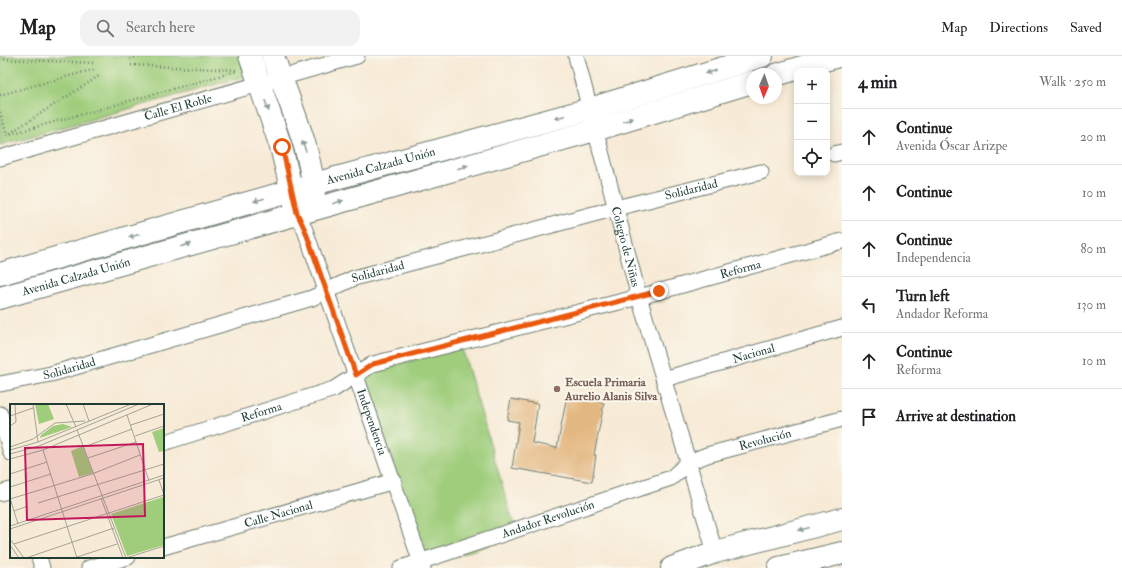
<!DOCTYPE html>
<meta charset="utf-8">
<style>
body{margin:0;font-family:"IM FELL Double Pica",serif;background:#f2f2f2;color:#202124}
.controls{position:absolute;right:12px;top:12px;display:grid;overflow:hidden;border-radius:8px;box-shadow:0 2px 10px #0003}
.controls button{width:36px;height:36px;display:grid;place-items:center;padding:0;border:0;border-bottom:1px solid #e0e0e0;background:#fff;color:#202124;font:20px sans-serif}
.compass{position:absolute;left:746px;top:12px;width:36px;height:36px;border-radius:50%;background:#fff;box-shadow:0 2px 10px #0003;rotate:182deg}
.stop{position:absolute;width:12px;height:12px;margin:-9px;border:3px solid #ea580c;border-radius:50%;background:#fff}
.stop.end{background:#ea580c;border-color:#fff;box-shadow:0 1px 4px #0008}
.list{margin:0;padding:0;list-style:none}
h2{display:flex;justify-content:space-between;align-items:center;height:52px;margin:0;padding:0 16px;font-size:17px}
h2 small{font-size:13px;font-weight:400;color:#757577}
.list li{display:grid;grid-template-columns:26px 1fr auto;gap:12px;align-items:center;box-sizing:border-box;height:56px;padding:0 16px;border-top:1px solid #e0e0e0}
.list b{display:block;font-size:15px;white-space:nowrap}
.list p{margin:0;font-size:13px;white-space:nowrap;color:#757577}
.list em{font-size:13px;font-style:normal;color:#757577}
.icon{flex:none;width:22px;height:22px;fill:none;stroke:currentColor;stroke-width:2;stroke-linecap:round;stroke-linejoin:round}
.map{position:relative;flex:none;width:842px;height:512px;overflow:hidden}
header{display:flex;align-items:center;gap:24px;box-sizing:border-box;height:56px;padding:0 20px;background:#fff;border-bottom:1px solid #e0e0e0}
header strong{font-size:19px}
nav{display:flex;gap:22px;margin-inline-start:auto;font-size:14px}
.search{width:280px;height:36px;background:#f2f2f2;display:flex;align-items:center;gap:10px;box-sizing:border-box;padding:0 14px;border-radius:12px;color:#757577;font-size:15px}
main{display:flex}
aside{flex:1;background:#fff}
.map>svg:first-child{display:block}
.park{fill:#9fcd7b;stroke:#5f8558}
.building{fill:#e3b781}
.lines{fill:none;stroke-linecap:round;stroke-linejoin:round}
.street-casing{stroke:#6b7a6d;stroke-width:17}
.secondary-casing{stroke:#6b7a6d;stroke-width:24}
.primary-casing{stroke:#6b7a6d;stroke-width:24}
.path{stroke:#6b7a6d;stroke-width:2.5;stroke-dasharray:1 3;stroke-linecap:butt}
.street{stroke:#fff;stroke-width:15}
.secondary{stroke:#fff;stroke-width:22}
.primary{stroke:#fff;stroke-width:22}
.oneway{fill:#8f9e9a}
.route{stroke:#ea580c;stroke-width:5}
.education-dot{fill:#8d6e63;stroke:#fbf7ec;stroke-width:1.5}
.labels{text-anchor:middle;dominant-baseline:central;stroke-width:4;stroke-linejoin:round;paint-order:stroke}
.street-label{font-size:12px;fill:#1f3d34;stroke:#fbf7ec}
.education-label{font-size:12px;font-weight:bold;fill:#785e54;stroke:#fbf7ec;text-anchor:start}
.inset-road{fill:none;stroke:#a1a595;stroke-width:1}
.view{fill:#c2185b;fill-opacity:0.15;stroke:#c2185b;stroke-width:2}
.inset-edge{fill:none;stroke:#1f3d34;stroke-width:2}
</style>
<header>
<strong>Map</strong>
<div class="search"><svg class="icon" aria-label="search" viewBox="0 0 24 24"><circle cx="10" cy="10" r="6"/><path d="M15 15l6 6"/></svg>Search here</div>
<nav><a>Map</a><a>Directions</a><a>Saved</a></nav>
</header>
<main>
<div class="map">
<svg width="842" height="512" viewBox="0 0 842 512">
<rect width="100%" height="100%" fill="#fbf7ec"/>
<filter id="ink" filterUnits="userSpaceOnUse"><feTurbulence type="fractalNoise" baseFrequency=".025" numOctaves="2"/><feDisplacementMap in="SourceGraphic" scale="8" xChannelSelector="R" yChannelSelector="G"/><feConvolveMatrix kernelMatrix="1 2 1 2 8 2 1 2 1" color-interpolation-filters="sRGB"/></filter>
<filter id="wash" filterUnits="userSpaceOnUse"><feTurbulence type="fractalNoise" baseFrequency=".012" numOctaves="4" result="noise"/><feDisplacementMap in="SourceGraphic" scale="16" xChannelSelector="R" yChannelSelector="G"/><feGaussianBlur stdDeviation="0.9" result="paint"/><feColorMatrix in="noise" values="0 0 0 0 0 0 0 0 0 0 0 0 0 0 0 0 0 1.4 0 .05"/><feComposite in="paint" operator="in"/></filter>
<g filter="url(#wash)">
<rect width="100%" height="100%" fill="#f7ead6"/>
<!-- park -->
<path class="park" d="M0,0h240l6,20 -246,69z
M462,291l55,189 -89,29 -66,-191z"/>
<g id="blocks">
<!-- building -->
<path class="building" d="M567,339l37,8 -10,52h2l-4,27 -80,-14 7,-46 -12,-2 4,-21 27,5 -6,39 25,5z"/>
</g>
</g>
<g filter="url(#ink)">
<use href="#blocks" fill-opacity="0" stroke="#6b7a6d" stroke-width="1"/>
<g class="lines">
<defs>
<g id="street">
<path id="s1" d="M576,0l63,241 76,255"/>
<path d="M834,98l8,-2"/>
<path id="s2" d="M0,102l357,-102"/>
<path id="s3" d="M297,157l8,17 118,338"/>
<path id="s4" d="M664,323l178,-51"/>
<path id="s5" d="M0,328l51,-10 261,-76 42,-20 262,-70 145,-36"/>
<path d="M0,358l11,39"/>
<path id="s6" d="M163,387l171,-54 39,-25 266,-67 203,-56"/>
<path d="M0,437l11,-3"/>
<path id="s7" d="M163,491l231,-66"/>
<path d="M39,501l3,11"/>
<path d="M89,512l39,-11"/>
<path id="s8" d="M401,512l270,-90 18,-16 18,-7 135,-36"/>
</g>
<g id="secondary">
<path d="M250,0l31,91 14,57"/>
<path d="M273,0c15,43 40,97 41,142"/>
<path d="M776,19l62,-19"/>
<path id="s9" d="M0,218l314,-90 276,-75 172,-53"/>
<path id="s10" d="M0,242l595,-168 157,-48"/>
<path d="M672,512l43,-16 127,-33"/>
</g>
<path id="primary" d="M779,512l63,-15"/>
</defs>
<!-- street casing -->
<use href="#street" class="street-casing"/>
<!-- secondary casing -->
<use href="#secondary" class="secondary-casing"/>
<!-- primary casing -->
<use href="#primary" class="primary-casing"/>
<!-- path -->
<path class="path" d="M0,3l94,4
M130,3l8,-3
M131,9l105,5
M0,39l95,-26
M0,56l7,23 230,-64
M10,77l89,-57"/>
<!-- street -->
<use href="#street" class="street"/>
<!-- secondary -->
<use href="#secondary" class="secondary"/>
<!-- primary -->
<use href="#primary" class="primary"/>
</g>
<!-- one-way arrows -->
<defs><path id="oneway-solid" d="M-6-.8H1V-3.2L6.5 0L1 3.2V.8H-6Z"/></defs>
<g class="oneway">
<use href="#oneway-solid" transform="translate(711 16) rotate(163)"/>
<use href="#oneway-solid" transform="translate(267 50) rotate(71)"/>
<use href="#oneway-solid" transform="translate(560 61) rotate(165)"/>
<use href="#oneway-solid" transform="translate(628 64) rotate(-17)"/>
<use href="#oneway-solid" transform="translate(304 90) rotate(-109)"/>
<use href="#oneway-solid" transform="translate(463 111) rotate(-16)"/>
<use href="#oneway-solid" transform="translate(259 144) rotate(164)"/>
<use href="#oneway-solid" transform="translate(338 146) rotate(-16)"/>
<use href="#oneway-solid" transform="translate(134 180) rotate(164)"/>
<use href="#oneway-solid" transform="translate(186 189) rotate(-16)"/>
<use href="#oneway-solid" transform="translate(804 473) rotate(165)"/>
</g>
</g>
<g class="lines" filter="url(#ink)">
<!-- route -->
<path class="route" d="M282,91l15,66 8,17 51,145 17,-11 286,-73"/>
</g>
<!-- markers -->
<circle class="education-dot" cx="557" cy="333" r="4"/>
<g class="labels">
<!-- street labels -->
<g class="street-label">
<text stroke="none"><textPath href="#s2" startOffset="185">Calle El Roble</textPath></text>
<text stroke="none"><textPath href="#s9" startOffset="396">Avenida Calzada Unión</textPath></text>
<text stroke="none"><textPath href="#s5" startOffset="719">Solidaridad</textPath></text>
<text stroke="none"><textPath href="#s1" startOffset="197">Colegio de Niñas</textPath></text>
<text stroke="none"><textPath href="#s6" startOffset="605">Reforma</textPath></text>
<text stroke="none"><textPath href="#s5" startOffset="395">Solidaridad</textPath></text>
<text stroke="none"><textPath href="#s10" startOffset="79">Avenida Calzada Unión</textPath></text>
<text stroke="none"><textPath href="#s4" startOffset="93">Nacional</textPath></text>
<text stroke="none"><textPath href="#s5" startOffset="71">Solidaridad</textPath></text>
<text stroke="none"><textPath href="#s6" startOffset="103">Reforma</textPath></text>
<text stroke="none"><textPath href="#s3" startOffset="222">Independencia</textPath></text>
<text stroke="none"><textPath href="#s8" startOffset="388">Revolución</textPath></text>
<text stroke="none"><textPath href="#s7" startOffset="120">Calle Nacional</textPath></text>
<text stroke="none"><textPath href="#s8" startOffset="155">Andador Revolución</textPath></text>
</g>
<!-- education labels -->
<g class="education-label">
<text x="565" y="326">Escuela Primaria<tspan x="565" dy="14">Aurelio Alanis Silva</tspan></text>
</g>
</g>
<!-- overview -->
<g transform="translate(10 348)">
<rect width="154" height="154" fill="#f7ead6"/>
<path d="M25,0h13l6,15 -15,5zM53,20l9,3 -32,11 1,-3 12,-9zM154,24v23l-5,1 -7,-20zM73,42l10,27 -14,4 -8,-26zM153,93l1,48 -37,11 -16,-42z" fill="#9fcd7b"/>
<path class="inset-road" d="M23,0l5,38M56,0l10,23M73,0l6,17M117,11l22,66M0,12l23,-8M121,21l33,-11M0,22l6,-4 -1,-18M67,26l49,128M125,32l29,-10M0,43l23,-8 22,-16 30,-2M74,43l48,-18M0,46l28,-8 93,-38M33,46l34,108M0,50l29,-8 100,-42M78,54l48,-16M0,55l33,-9 110,-46M0,70l37,-12M149,76l5,15M0,83l41,-13M0,94l8,26M91,94l22,60M0,95l82,-25 48,-19M28,99l126,-39M4,107l14,-5M0,122l154,-51M0,125l154,-51M0,135l14,19M4,140l150,-49M0,141l9,13M16,154l88,-30M64,154l43,-14M116,154l38,-12"/>
<path class="view" d="M133,40l2,72 -118,4 -2,-72z"/>
<rect width="154" height="154" class="inset-edge"/>
</g>
</svg>
<div class="controls">
<button>+</button>
<button>−</button>
<button><svg class="icon" aria-label="locate" viewBox="0 0 24 24"><circle cx="12" cy="12" r="6"/><path d="M12 2v4M12 18v4M2 12h4M18 12h4"/></svg></button>
</div>
<svg class="compass" viewBox="-18 -18 36 36"><path d="M0-13l5 13h-10z" fill="#e53935"/><path d="M0 13l5-13h-10z" fill="#757577"/></svg>
<div class="stop" style="left:282px;top:91px"></div>
<div class="stop end" style="left:659px;top:235px"></div>
</div>
<aside>
<h2>4 min<small>Walk · 250 m</small></h2>
<ul class="list">
<li><svg class="icon" aria-label="ahead" viewBox="0 0 24 24"><path d="M12 20V5M6 11l6-6 6 6"/></svg><div><b>Continue</b><p>Avenida Óscar Arizpe</p></div><em>20 m</em></li>
<li><svg class="icon" aria-label="ahead" viewBox="0 0 24 24"><path d="M12 20V5M6 11l6-6 6 6"/></svg><div><b>Continue</b></div><em>10 m</em></li>
<li><svg class="icon" aria-label="ahead" viewBox="0 0 24 24"><path d="M12 20V5M6 11l6-6 6 6"/></svg><div><b>Continue</b><p>Independencia</p></div><em>80 m</em></li>
<li><svg class="icon" aria-label="left" viewBox="0 0 24 24"><path d="M17 20v-9H6M10 6l-5 5 5 5"/></svg><div><b>Turn left</b><p>Andador Reforma</p></div><em>130 m</em></li>
<li><svg class="icon" aria-label="ahead" viewBox="0 0 24 24"><path d="M12 20V5M6 11l6-6 6 6"/></svg><div><b>Continue</b><p>Reforma</p></div><em>10 m</em></li>
<li><svg class="icon" aria-label="arrive" viewBox="0 0 24 24"><path d="M6 21V4h12l-3 4 3 4H6"/></svg><div><b>Arrive at destination</b></div></li>
</ul>
</aside>
</main>
